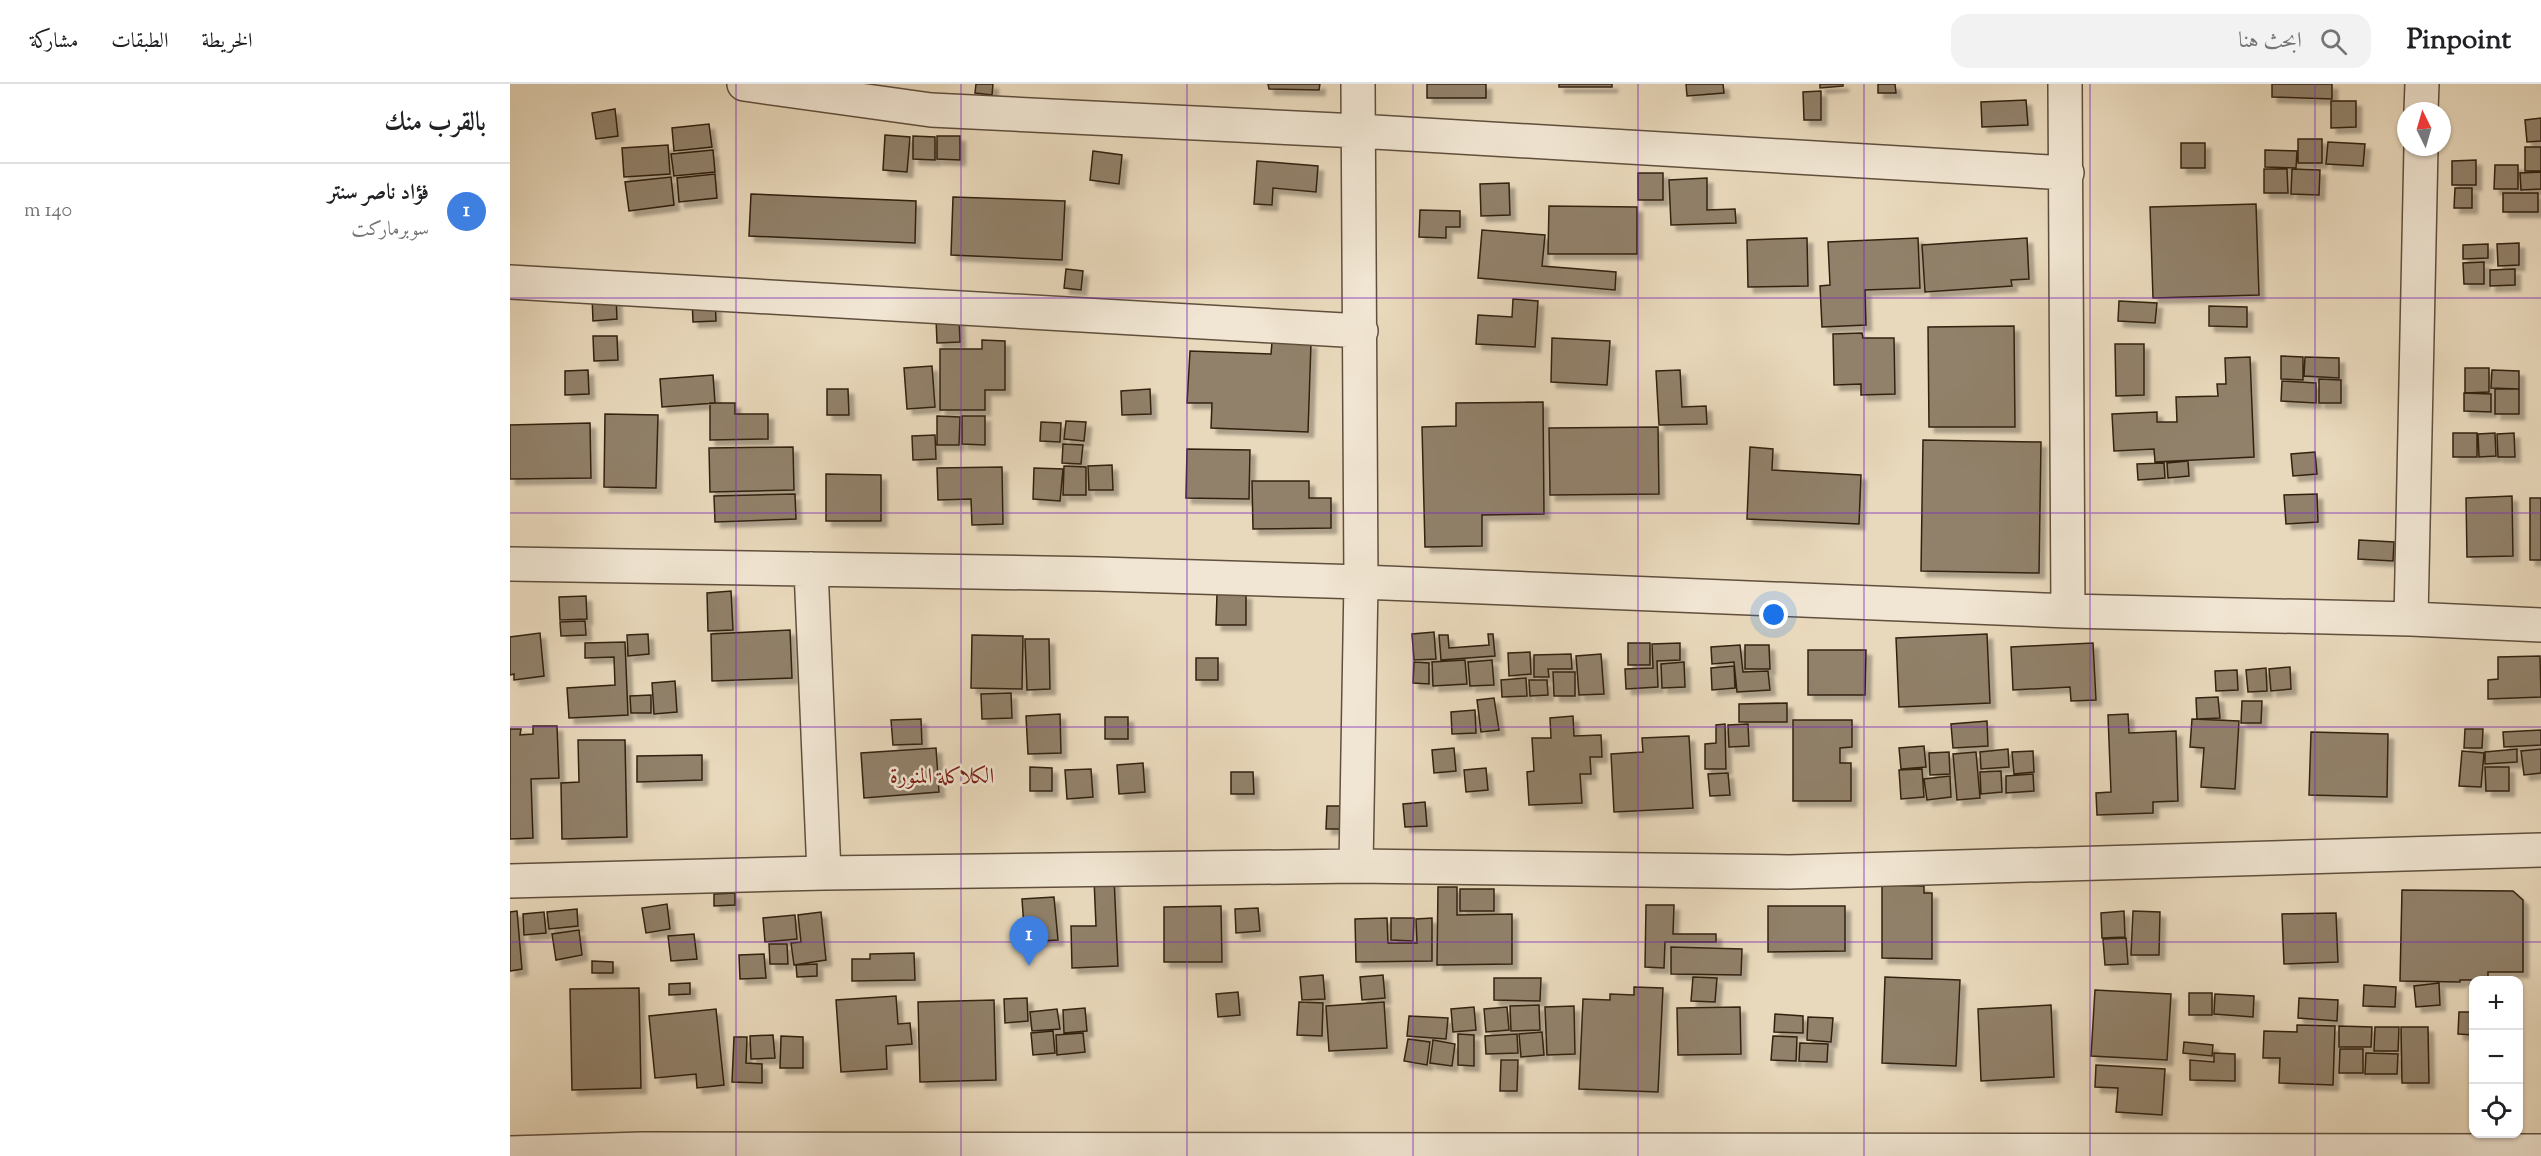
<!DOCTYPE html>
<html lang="ar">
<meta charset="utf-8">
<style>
body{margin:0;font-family:"Sorts Mill Goudy",Amiri,serif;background:#f2f2f2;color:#202124;direction:rtl}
.controls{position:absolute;right:18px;bottom:18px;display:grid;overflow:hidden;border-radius:12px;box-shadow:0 2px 4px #0004}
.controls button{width:54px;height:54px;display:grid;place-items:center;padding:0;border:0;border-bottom:2px solid #e0e0e0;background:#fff;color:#202124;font:30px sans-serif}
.compass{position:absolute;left:1887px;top:18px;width:54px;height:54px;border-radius:50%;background:#fff;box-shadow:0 2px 4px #0004;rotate:355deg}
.you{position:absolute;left:1264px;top:531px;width:21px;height:21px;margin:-15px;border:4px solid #fff;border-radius:50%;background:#1a73e8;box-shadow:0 0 0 9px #1a73e833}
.badge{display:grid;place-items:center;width:39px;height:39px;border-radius:50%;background:#ea580c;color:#fff;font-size:20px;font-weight:700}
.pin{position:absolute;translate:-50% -50px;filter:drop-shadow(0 2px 3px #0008)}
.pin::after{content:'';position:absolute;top:32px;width:21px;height:18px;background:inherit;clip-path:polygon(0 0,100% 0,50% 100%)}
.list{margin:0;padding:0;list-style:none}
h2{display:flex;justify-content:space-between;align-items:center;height:78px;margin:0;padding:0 24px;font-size:26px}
h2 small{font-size:20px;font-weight:400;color:#757577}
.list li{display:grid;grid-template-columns:39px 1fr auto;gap:18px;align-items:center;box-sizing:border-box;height:96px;padding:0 24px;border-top:2px solid #e0e0e0}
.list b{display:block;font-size:22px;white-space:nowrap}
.list p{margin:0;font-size:20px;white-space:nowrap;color:#757577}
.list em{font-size:20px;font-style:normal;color:#757577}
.icon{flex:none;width:33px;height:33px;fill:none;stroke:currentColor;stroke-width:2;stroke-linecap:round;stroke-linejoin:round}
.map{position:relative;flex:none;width:2031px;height:1072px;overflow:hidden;direction:ltr}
header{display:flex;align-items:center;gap:36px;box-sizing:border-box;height:84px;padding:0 30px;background:#fff;border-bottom:2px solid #e0e0e0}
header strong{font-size:28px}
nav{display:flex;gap:33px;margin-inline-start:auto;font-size:21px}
.search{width:420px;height:54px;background:#f2f2f2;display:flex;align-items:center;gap:15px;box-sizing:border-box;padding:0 21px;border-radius:18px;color:#757577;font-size:22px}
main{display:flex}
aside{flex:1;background:#fff}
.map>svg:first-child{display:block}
.building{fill:#91816a;stroke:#322111;stroke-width:1.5;filter:url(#shadow)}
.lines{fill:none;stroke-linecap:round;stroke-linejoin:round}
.minor-casing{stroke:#604f3c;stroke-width:36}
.minor{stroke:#f1e6d3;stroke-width:33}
.grid{fill:none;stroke:#7b2cbf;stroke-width:1.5;stroke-opacity:0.55}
.labels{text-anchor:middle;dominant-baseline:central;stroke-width:5;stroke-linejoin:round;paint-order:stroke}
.neighbourhood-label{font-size:22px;fill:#7a1f14;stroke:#f1e6d3}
</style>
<header>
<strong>Pinpoint</strong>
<div class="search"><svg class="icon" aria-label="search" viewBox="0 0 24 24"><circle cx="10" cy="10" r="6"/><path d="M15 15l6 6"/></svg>ابحث هنا</div>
<nav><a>الخريطة</a><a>الطبقات</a><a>مشاركة</a></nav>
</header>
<main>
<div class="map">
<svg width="2031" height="1072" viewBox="0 0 2031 1072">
<defs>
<filter id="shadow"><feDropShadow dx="5.5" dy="5.5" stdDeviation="1.5" flood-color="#0004"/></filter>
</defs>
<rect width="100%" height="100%" fill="#e9d9bc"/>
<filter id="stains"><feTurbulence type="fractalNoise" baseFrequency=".00333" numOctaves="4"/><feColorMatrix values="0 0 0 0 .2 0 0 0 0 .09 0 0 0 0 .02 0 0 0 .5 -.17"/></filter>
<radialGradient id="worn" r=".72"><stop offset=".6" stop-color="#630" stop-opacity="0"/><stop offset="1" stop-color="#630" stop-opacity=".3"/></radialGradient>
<!-- building -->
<path class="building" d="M466,0h17l-1,11 -17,-2z
M758,0h52l-1,6 -50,-1z
M917,0h59v14h-59z
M1049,0h53v3h-53z
M1176,0h37l1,9 -37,3z
M1310,0h23v2l-23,2z
M1368,0h17l1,9h-18z
M1762,0h60v15l-60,-2z
M1311,7v29h-17l-1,-28z
M1516,16l2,25 -46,2 -1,-25z
M1821,17h25v26l-25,1z
M105,25l3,27 -22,3 -4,-26z
M2031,34v23l-14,1 -2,-22z
M199,40l3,23 -38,4 -2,-23z
M375,51l25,2 -3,35 -24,-2z
M403,52l22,1v23l-22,-1z
M427,52h23v24l-23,-1z
M1788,55h24v24h-24z
M1818,58l37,2 -2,22 -37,-2z
M1671,59h24v25h-24z
M158,61l2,29 -46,3 -2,-29z
M2015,63h16v24h-16z
M203,66l2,22 -41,4 -3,-22z
M1755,66l32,1 -1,17 -31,-1z
M583,67l29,4 -3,29 -29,-4z
M1966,76v25h-24v-24z
M747,77l61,5 -2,26 -43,-4 -1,17 -18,-1z
M1985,81h23v24h-24z
M1754,85h23l1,24h-24z
M1782,85l28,1 -1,25 -28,-1z
M2031,88v17l-20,1 -1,-17z
M1128,89h25v27h-25z
M205,90l2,24 -38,4 -2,-24z
M161,93l3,28 -45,6 -4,-29z
M1197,94v32l28,-1 1,14 -65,2 -2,-45z
M999,99l1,32 -29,1 -1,-32z
M1945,104h17v20h-18z
M1993,109h35v19h-35z
M241,110l165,7 -1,42 -166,-7z
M443,113l112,4 -3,59 -111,-5z
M1746,120l3,91 -106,3 -3,-91z
M1039,122l88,1v47h-89z
M910,126l40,1v16h-14v11l-27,-1z
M972,146l63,5 -3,31 74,6 -1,18 -137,-12z
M1297,154l1,48 -60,1 -1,-47z
M1408,154l2,50 -55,2 1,35 -44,2 -2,-41 10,-1 -2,-43z
M1517,154l2,41 -18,1 1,6 -87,6 -3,-47z
M2009,159v22l-21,1 -1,-22z
M1978,160v14l-25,1v-14z
M1974,178v22h-20l-1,-21z
M556,185l17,2 -2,19 -17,-2z
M2005,185v16l-25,1v-16z
M106,211l1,24 -24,2 -1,-25z
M205,213l1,24 -23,1 -1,-24z
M1003,215l25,2 -3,46 -59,-3 2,-29 34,2z
M1609,217l38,2 -2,20 -37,-2z
M1699,222l38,1v20l-38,-1z
M426,234h23l1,24 -23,1z
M1504,242l1,101h-86l-1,-100z
M1352,249l1,5h31l1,56 -34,1v-11l-27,1 -1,-51z
M83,252h24l1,24 -24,1z
M1042,254l58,3 -3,44 -56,-3z
M472,256l23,1v49h-20v20h-45v-61h42z
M762,258l39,1 -3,89 -97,-4 1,-25h-25l3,-52 81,3z
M1605,260h29v51l-28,1z
M1771,272l22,1v23l-22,-1z
M1740,273l4,100 -99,5 -1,-13 -40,2 -2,-37 45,-2v10h20l-1,-25 42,-1 -1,-12h9l-1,-26z
M1795,273l34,1v20l-35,-2z
M422,282l3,41 -28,2 -3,-41z
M1955,284h24v24l-24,1z
M78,286l1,24 -24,1v-24z
M1170,286l2,37 24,-1 1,18 -48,1 -3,-54z
M1982,286l27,1v18l-28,-1z
M203,291l2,28 -53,4 -2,-28z
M1809,295l22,1v23h-22z
M1772,297l34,2v20l-35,-2z
M317,305h21l1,26h-22z
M640,305l1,25 -29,1 -1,-24z
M1985,305h24v25h-24z
M1954,309l27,1v18l-27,-1z
M1033,318l1,112 -62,1v31l-57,1 -3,-120 34,-1v-23z
M200,319h25v11h33v25l-58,1z
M95,330l53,1 -2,73 -52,-1z
M427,332l23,1 -1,28h-22z
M452,332h23v29l-23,-1z
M556,337l20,1 -2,19 -20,-2z
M531,338l20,1 -1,19 -20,-1z
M80,339l1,55 -81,1v-54z
M1148,343l1,67 -109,1 -1,-67z
M1943,349h24v24h-24z
M1985,349l1,23 -17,1 -1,-23z
M2004,349l1,24h-17l-1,-23z
M425,351l1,24 -23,1 -1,-24z
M1413,356l118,2 -2,131 -118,-2z
M553,360l20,1 -2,19 -19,-1z
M283,363l1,43 -84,2 -1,-44z
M1240,363l23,2 -1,21 89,5 -2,49 -112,-5z
M677,365l63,1 -1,49 -63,-1z
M1805,368l2,22 -24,2 -2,-22z
M1678,377l1,15 -21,2 -1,-15z
M1654,379l1,15 -27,2 -1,-16z
M602,381l1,25h-24l-1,-24z
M554,382l22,1v28h-23z
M492,383l1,57 -31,1 -1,-26 -33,1 -1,-32z
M524,384l29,1 -3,32 -27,-2z
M316,390l55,1v46h-55z
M742,397h57v17h22v30l-78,1z
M285,410l1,25 -81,3 -1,-26z
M1807,410l1,28 -32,2 -2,-29z
M2002,412l1,60 -46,1 -1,-59z
M2020,414h11v62h-11z
M1849,456l35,2 -1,19 -35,-2z
M221,507l2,39 -25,1 -1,-38z
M707,510h29v31h-30z
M76,512l1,23 -27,1 -1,-23z
M75,537l1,14 -25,1 -1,-14z
M280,546l2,48 -80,3 -1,-47z
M924,548l2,27 -22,1 -2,-26z
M30,549l4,43 -30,4v-6l-4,1v-38z
M138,550l1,20 -21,2 -1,-21z
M978,550h5l2,22 -54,4 -2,-25h9l1,13 40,-3z
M1477,550l3,69 -91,4 -3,-69z
M462,551l51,1 -1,53 -51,-1z
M515,555h24l1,50 -23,1z
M115,558l3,73 -59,3 -2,-30 48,-3 -1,-28 -29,1v-15z
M1118,559h22v22h-22z
M1170,559v17l-23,1 1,26 -32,2 -1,-20 28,-1 -1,-24z
M1583,559l3,57 -25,1 -1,-14 -57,3 -2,-43z
M1230,561l3,27 25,-1 2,19 -33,2 -3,-30 -22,2 -1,-17z
M1235,561h24l1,24h-25z
M1298,566h58l-1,45h-57z
M1020,568l1,22 -22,2 -1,-23z
M1061,570l1,15h-24l1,8h-15v-22z
M1091,570l3,40 -25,1 -3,-39z
M2030,572l1,41 -53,2v-19l10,-1v-22z
M686,574h22v22h-22z
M955,576l2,24 -34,2 -1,-24z
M982,576l2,25 -24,1 -2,-24z
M904,578l15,1v21l-16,-1z
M1174,578l1,25 -23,1 -1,-24z
M1224,582l1,22 -23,2 -1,-22z
M1780,583l1,22 -20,2 -2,-22z
M1756,584l1,23 -19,1 -2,-22z
M1727,586l1,20 -22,1 -1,-20z
M1043,588h22v24h-21z
M1016,594l1,18 -25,1 -1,-17z
M1019,596h18l1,15 -18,1z
M165,597l2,31 -23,2 -2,-31z
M501,609l1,25 -30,1 -1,-25z
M141,611v18h-20l-1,-17z
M1708,613l2,21 -23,1 -1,-21z
M984,614l5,32 -18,2 -4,-32z
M1732,617h20l-1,22h-20z
M1277,619v19h-48v-18z
M965,626l1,23 -24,1 -1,-22z
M550,630l1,39 -33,1 -2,-38z
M1618,630l1,19 47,-2 2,70 -25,1v11l-56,2 -1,-22 15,-1 -3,-77z
M1063,632l1,20 27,-1 1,22h-12l1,17h-11l2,29 -53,2 -2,-33 7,-1 -2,-33h19l-1,-20z
M595,633h23v22h-23z
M411,635l1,25 -29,1 -2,-25z
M1682,635l47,2 -4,68 -34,-2 3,-39 -14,-1z
M1283,636h59v27l-12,1v15h11v38h-58z
M1477,637l1,25 -35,2 -2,-24z
M1215,640l1,45h-21v-25l11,-1v-18z
M1238,640l1,22 -20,1 -1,-22z
M23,642h24l2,52 -28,1 2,59 -23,1v-110h11l-1,6 13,-1z
M1955,645h18l-1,19h-18z
M2031,646v15l-37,2 -1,-15z
M1801,648l77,2 -1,63 -78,-2z
M1179,652l4,72 -79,4 -3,-58 32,-2 -1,-14z
M68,656h47l2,97 -65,2 -1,-56 18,-1z
M1414,662l2,21 -25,2 -2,-21z
M426,664l3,44 -75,6 -3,-45z
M944,664l2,23 -22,2 -2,-23z
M1498,665l1,18 -28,2 -1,-17z
M2007,665v13l-32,2v-12z
M2031,665v24l-17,2 -3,-24z
M1523,667l1,21 -20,2 -2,-22z
M1952,667l22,2 -3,34 -22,-1z
M1439,668l1,22 -20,1 -1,-22z
M1466,668l4,46 -23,2 -4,-46z
M192,671v25l-65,2v-26z
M633,679l2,29 -26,2 -2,-29z
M520,683l22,1v23h-22z
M1975,683h24v24h-23z
M976,684l2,22 -22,2 -2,-22z
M581,685l2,28 -26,2 -2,-29z
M1412,685l2,28 -23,2 -2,-29z
M1491,687l1,21 -21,2 -1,-22z
M721,688h22l1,22h-23z
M1218,689l2,22 -20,1 -2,-22z
M1523,690l1,17 -28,2v-17z
M1440,692l1,21 -24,3 -3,-21z
M915,718l2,24 -22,1 -2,-23z
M817,722h22v23h-23z
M604,793l4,89 -46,2 -1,-42h25l-2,-47z
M1372,801l42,1v7h8v66l-50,-1z
M928,803h19v28l55,-1v50l-75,1z
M950,805h34v22h-34z
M1892,806l111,1 10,9v72h-35v8h-28v2l-60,-1z
M225,809v12l-21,1v-12z
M544,813l4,43 -33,2 -3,-43z
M157,820l3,25 -24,4 -4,-25z
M1136,821h28l-1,29h43v8h-51l-1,26 -19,-1z
M711,822l1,56h-58v-55z
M1258,822h77v45l-77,1z
M748,824l2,23 -24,2 -1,-24z
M67,825l1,17 -29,3 -2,-17z
M7,827l5,58 -12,2v-59z
M1614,827l1,26 -23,1 -1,-25z
M1623,827l27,1 -1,43h-28z
M34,828l2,21 -22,2 -1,-21z
M311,828l5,48 -32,5 -3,-22 10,-1 -3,-27z
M1826,829l2,49 -54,2 -2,-50z
M285,831l2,24 -32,3 -2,-24z
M877,834l1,25h29l-1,-24 16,-1v43l-76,1 -1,-43z
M881,834h23l-1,23 -22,-1z
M69,846l3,25 -26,5 -4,-26z
M184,850l3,25 -26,2 -3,-25z
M1616,854l2,26 -23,1 -2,-26z
M259,860h18l1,20h-18z
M1161,863l71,2 -1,26 -70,-1z
M404,869l1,27 -63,1v-22h18v-5z
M254,870l2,24 -26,1 -1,-24z
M82,877l21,1v11h-21z
M307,880v12l-20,1 -1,-12z
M813,891l2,24 -23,1 -2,-23z
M873,891l2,23 -23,2 -2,-23z
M1183,893l24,1 -2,24 -24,-1z
M1375,893l75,3 -4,86 -74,-3z
M984,894h47l-1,23 -46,-1z
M180,899v11l-21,1v-11z
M1929,899l1,22 -24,2 -2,-21z
M1854,901l32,2 -1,20 -32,-1z
M1124,903l29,1 -5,104 -79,-3 4,-90 27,1v-6l24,1z
M129,904l2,100 -69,2 -2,-101z
M1585,906l76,4 -4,66 -76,-4z
M728,908l2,23 -22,2 -2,-23z
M1679,909h23v22h-23z
M1705,910l39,2 -1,21 -39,-3z
M386,912l2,28 12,-1 2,21 -26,2 1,23 -46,3 -5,-72z
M517,914l1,23 -23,2 -1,-24z
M1789,914l39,2 -1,21 -39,-3z
M484,916l2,80 -76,2 -2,-80z
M789,918l24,1 -1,33 -25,-1z
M874,918l3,46 -58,3 -3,-45z
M1029,921l1,25 -29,1 -1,-25z
M1541,921l3,72 -73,4 -3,-72z
M1064,922l1,48 -28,1 -2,-48z
M964,923l2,23 -23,2 -2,-23z
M997,923l2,23 -23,2 -2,-23z
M1230,923l1,47 -63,1 -1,-47z
M575,924l2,23 -23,2 -1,-23z
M206,925l8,76 -27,3 -1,-14 -41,4 -6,-62z
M547,925l3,20 -28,2 -2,-19z
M1949,928h15v23l-16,-1z
M1265,930l28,2v17l-29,-1z
M899,932l39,2 -2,21 -39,-3z
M1298,933l25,1 -2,24 -24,-2z
M1787,941l38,1 -2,59 -54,-2 1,-25h-17l1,-27 33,1z
M1829,942l33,1 -1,20h-32z
M1865,943h24l-1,24h-24z
M1891,943h27l1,56h-27z
M543,947l2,22 -22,2 -2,-22z
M1032,948l2,23 -23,2 -2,-23z
M573,949l2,19 -28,3 -1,-20z
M948,950l16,1v31l-16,-1z
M1007,950l1,19 -32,1 -1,-18z
M263,951l2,23 -24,1 -1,-23z
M271,952l22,1v31h-23z
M1263,952l24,1 -1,24 -25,-1z
M224,953h13l-1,26 16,1v19l-30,-1z
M898,955l22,3 -3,23 -23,-4z
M923,956l22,4 -3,22 -22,-3z
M1674,958l29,3 -1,11 -29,-3z
M1290,959l28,1 -1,18 -28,-1z
M1830,965h23v24h-24z
M1704,969l21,1v27l-45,-1v-20l24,2z
M1856,969l32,1 -1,20h-32z
M991,976h17l-1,31h-17z
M1586,981l69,4 -3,46 -46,-3 2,-24 -23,-1z"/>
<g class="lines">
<defs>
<path id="minor" d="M234,0l187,26 427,21 709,42
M1555,0l3,527
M1911,27l1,-27
M0,198l851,49
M0,480l589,10 262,8 707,29 343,8 130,6
M301,485l13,304
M1901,535l10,-472
M846,782l5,-284 -3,-498
M0,797l314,-8 532,-7 433,6 752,-22
M0,1069l132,-4 1899,2"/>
</defs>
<!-- minor casing -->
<use href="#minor" class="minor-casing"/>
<!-- minor -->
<use href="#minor" class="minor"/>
</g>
<!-- grid -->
<path class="grid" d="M226,0v1072M451,0v1072M677,0v1072M903,0v1072M1128,0v1072M1354,0v1072M1580,0v1072M1805,0v1072M0,214h2031M0,429h2031M0,643h2031M0,858h2031"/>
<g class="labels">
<!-- neighbourhood labels -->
<g class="neighbourhood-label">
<text x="432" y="694">الكلاكلة المنورة</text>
</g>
</g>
<rect width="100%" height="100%" filter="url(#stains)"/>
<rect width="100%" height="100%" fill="url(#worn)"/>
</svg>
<div class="controls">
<button>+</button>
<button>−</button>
<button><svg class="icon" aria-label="locate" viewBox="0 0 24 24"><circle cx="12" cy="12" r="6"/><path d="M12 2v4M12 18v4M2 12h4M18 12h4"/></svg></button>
</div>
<svg class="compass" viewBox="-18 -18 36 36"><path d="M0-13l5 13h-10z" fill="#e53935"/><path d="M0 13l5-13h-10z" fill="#757577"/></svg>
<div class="you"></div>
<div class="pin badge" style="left:519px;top:882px;background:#3f7fe0">1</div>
</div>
<aside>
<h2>بالقرب منك<small></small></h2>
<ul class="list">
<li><span class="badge" style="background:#3f7fe0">1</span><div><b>فؤاد ناصر سنتر</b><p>سوبرماركت</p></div><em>140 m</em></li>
</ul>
</aside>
</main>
